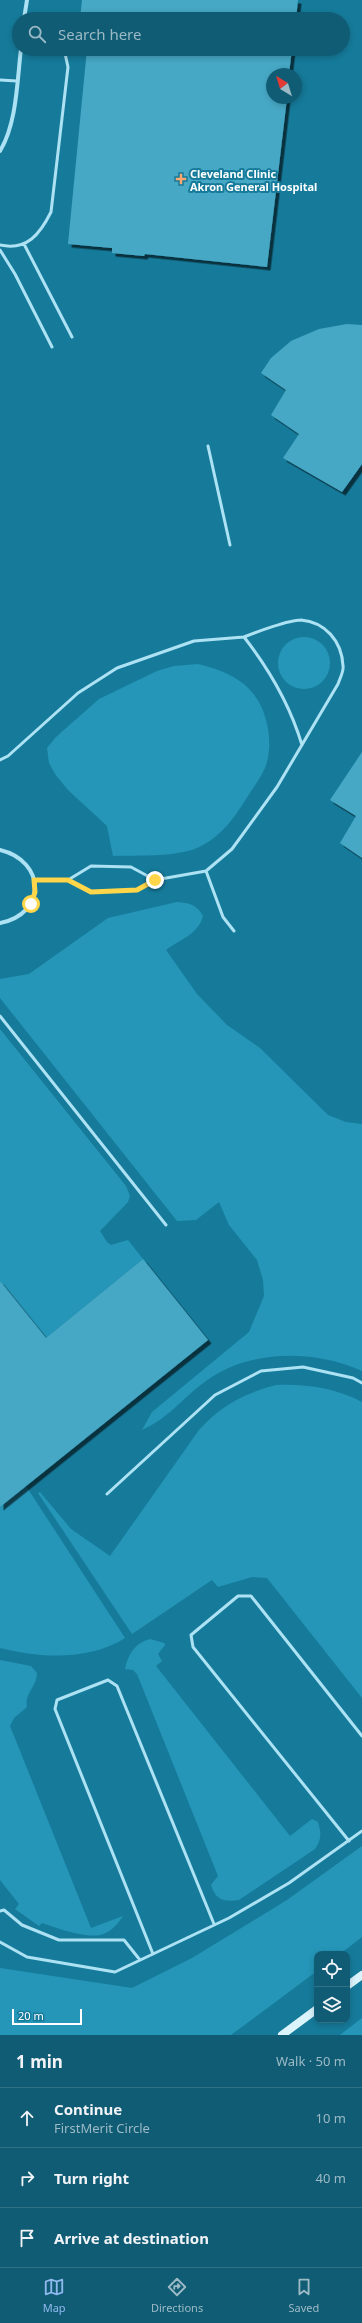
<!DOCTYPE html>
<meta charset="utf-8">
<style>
body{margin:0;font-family:"Noto Sans",sans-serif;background:#1e657c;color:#f1f3f6}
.controls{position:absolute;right:12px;bottom:12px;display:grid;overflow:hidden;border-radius:8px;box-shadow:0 2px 6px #0003}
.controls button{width:36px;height:36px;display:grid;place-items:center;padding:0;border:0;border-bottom:1px solid #307186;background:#105c74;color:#f1f3f6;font:20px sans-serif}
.compass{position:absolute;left:266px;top:68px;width:36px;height:36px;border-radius:50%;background:#105c74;box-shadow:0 2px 6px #0003;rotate:322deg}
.scale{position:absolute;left:12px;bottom:10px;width:70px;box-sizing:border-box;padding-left:4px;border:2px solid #fff;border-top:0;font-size:11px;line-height:14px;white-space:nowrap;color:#fff;-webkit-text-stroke:3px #167b9b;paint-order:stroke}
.stop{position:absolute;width:12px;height:12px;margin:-9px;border:3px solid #ffd54a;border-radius:50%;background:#fff}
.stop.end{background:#ffd54a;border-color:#fff;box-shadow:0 1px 4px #0008}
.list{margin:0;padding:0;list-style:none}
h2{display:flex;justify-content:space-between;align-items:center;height:52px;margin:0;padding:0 16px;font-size:17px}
h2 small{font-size:13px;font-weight:400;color:#9cbac5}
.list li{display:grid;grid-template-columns:26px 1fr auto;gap:12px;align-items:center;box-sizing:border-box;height:60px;padding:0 16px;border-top:1px solid #307186}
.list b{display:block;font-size:15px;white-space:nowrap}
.list p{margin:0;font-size:13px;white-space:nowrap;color:#9cbac5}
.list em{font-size:13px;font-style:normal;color:#9cbac5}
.icon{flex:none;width:22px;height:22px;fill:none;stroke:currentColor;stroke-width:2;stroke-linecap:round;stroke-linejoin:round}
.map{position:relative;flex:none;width:362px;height:2035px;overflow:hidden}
.search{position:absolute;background:#105c74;box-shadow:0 2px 6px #0003;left:12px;right:12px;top:12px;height:44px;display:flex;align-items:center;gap:10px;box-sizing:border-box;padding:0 14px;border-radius:22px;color:#9cbac5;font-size:15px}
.sheet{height:232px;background:#105c74}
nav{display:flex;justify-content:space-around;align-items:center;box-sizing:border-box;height:56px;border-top:1px solid #307186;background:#105c74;font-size:11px;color:#9cbac5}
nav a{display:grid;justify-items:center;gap:2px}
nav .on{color:#90b9f0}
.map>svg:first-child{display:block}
.green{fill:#2596b8}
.building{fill:#47a8c5;filter:url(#shadow)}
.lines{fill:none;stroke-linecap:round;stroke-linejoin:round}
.service{stroke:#ace2f3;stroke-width:3}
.minor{stroke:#ace2f3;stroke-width:4}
.secondary{stroke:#dbf4fc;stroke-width:8}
.route{stroke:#ffd54a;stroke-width:5}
.poi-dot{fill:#ffa76d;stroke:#167b9b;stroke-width:1.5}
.labels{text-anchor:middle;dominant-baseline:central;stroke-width:4;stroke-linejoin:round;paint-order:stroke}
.poi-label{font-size:11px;font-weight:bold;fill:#fff;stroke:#167b9b;text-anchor:start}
</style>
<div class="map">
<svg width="362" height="2035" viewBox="0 0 362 2035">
<defs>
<filter id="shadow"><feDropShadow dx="3.5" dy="3.5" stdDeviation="0" flood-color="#0009"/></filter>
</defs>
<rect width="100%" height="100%" fill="#167b9b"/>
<!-- green -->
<path class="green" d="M278 663a26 26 0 1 1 52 0a26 26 0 1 1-52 0Z
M198,664c37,9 63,24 70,65 2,13 2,26 -3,39 -5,11 -13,21 -19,31 -12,19 -23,35 -43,46 -22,13 -64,10 -90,11l-6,-30 -39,-36 -13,-16 -6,-11 -2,-15 9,-11 43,-38 58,-28 17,-5z
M177,902c13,1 20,3 26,14 -5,19 -23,23 -37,34l31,44 30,31 33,23 68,67 18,7 16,2v247c-49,-22 -116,-22 -160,13 -21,16 -35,35 -60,46l10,-18 97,-80 15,-36 -1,-16 -6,-20 -28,-35 -10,-23 -23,18 -19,1 -177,-223v-19l29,-5 79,-56z
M0,1029l126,157 4,10 -2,6 -28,29 7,11 4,3 17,-5 15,19 -97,79 -46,-57z
M276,1385c30,-1 60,3 86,17v296l-95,-120 -15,-1 -34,10 -6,-7 -80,54 -94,-141 2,-1 31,37 39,27 89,-126c22,-25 46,-37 77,-45z
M26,1486l99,152c-36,23 -85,20 -125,10v-141z
M150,1639l14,4 1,2 -7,9 4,7 -6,5 134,170 22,-17 6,3c3,11 4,17 -3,27l-76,51c-14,2 -23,1 -28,-15l7,-9 -81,-202 -4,-4 -8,-1c3,-15 10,-26 25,-30z
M0,1660l31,6 6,7c0,14 -13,20 -10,34l-13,11 -4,8 81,202 32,-12c-5,8 -13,17 -23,19 -15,3 -44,-7 -58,-12l-3,3 -24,-17 4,-5 -19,-24z
M362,1846v91l-22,17h-23v17l-86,64h-231v-67l132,20 60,-30 95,-58z
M362,2018v17h-22z"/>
<!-- building -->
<path class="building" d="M82,0h216l-2,19h-216z
M87,49h205l-3,25h-17v24h15l-20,169 -122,-13 -1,2 -32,-3v-5l-44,-4z
M347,324l15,1v139l-20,28 -59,-34 16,-24 -28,-19 15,-25 -25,-17 10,-15 20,-17 28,-12z
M362,752v106l-22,-15 16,-27 -26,-16z
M143,1259l65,81 -208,167v-226l46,57z"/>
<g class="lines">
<!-- service -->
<path class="service" d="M0,80l17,1
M24,244l48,93
M0,245c27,6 40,-11 51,-33l17,-145 -4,-18
M0,250l15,24 37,73
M208,446l22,99
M0,760l8,-4 70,-63 39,-25 77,-27 50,-4c25,32 46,68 58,108
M206,871l17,46 11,14
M34,880h34l23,12 46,-2 18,-10 51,-9 26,-22 45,-62 61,-103c2,-6 6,-13 5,-18 -1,-25 -18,-44 -42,-46 -12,0 -45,12 -57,17
M68,880l23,-14 40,1 24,13
M0,1016l166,209
M107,1494l108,-99 46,-24 42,-4 50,11 9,5
M349,1841l-156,-194 -2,-12 47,-39h13l111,140
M0,1911l4,-1 18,15 37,15h65l16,20
M0,1942l27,15 88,15 114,-54 60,-35 73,-52
M153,1954l-98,-245 2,-9 51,-20 9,6 97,238"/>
<!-- minor -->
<path class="minor" d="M24,19l3,-19
M0,151c17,-28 17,-70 21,-102
M0,850c46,11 47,64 0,73"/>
<!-- secondary -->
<path class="secondary" d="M347,1986l15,-11
M282,2035l35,-26"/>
</g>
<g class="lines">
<!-- route -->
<path class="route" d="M31,904l4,-12 -1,-12h34l23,12 46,-2 18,-10"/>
</g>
<!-- markers -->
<path class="poi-dot" d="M179 173h4v4h4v4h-4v4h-4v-4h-4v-4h4z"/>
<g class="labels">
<!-- poi labels -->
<g class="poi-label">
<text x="190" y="173">Cleveland Clinic<tspan x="190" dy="13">Akron General Hospital</tspan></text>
</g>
</g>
</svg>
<div class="controls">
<button><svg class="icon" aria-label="locate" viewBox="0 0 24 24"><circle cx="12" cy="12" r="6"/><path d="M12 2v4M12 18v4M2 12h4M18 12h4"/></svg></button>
<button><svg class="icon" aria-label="layers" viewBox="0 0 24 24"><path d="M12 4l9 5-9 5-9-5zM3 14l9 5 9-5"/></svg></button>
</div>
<svg class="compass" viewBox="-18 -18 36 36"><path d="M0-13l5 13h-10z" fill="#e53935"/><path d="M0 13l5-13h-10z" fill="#9cbac5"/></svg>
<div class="scale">20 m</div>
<div class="stop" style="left:31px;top:904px"></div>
<div class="stop end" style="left:155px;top:880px"></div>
<div class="search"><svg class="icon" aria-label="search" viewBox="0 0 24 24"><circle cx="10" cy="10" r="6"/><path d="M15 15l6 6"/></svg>Search here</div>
</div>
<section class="sheet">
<h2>1 min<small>Walk · 50 m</small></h2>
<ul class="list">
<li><svg class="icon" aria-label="ahead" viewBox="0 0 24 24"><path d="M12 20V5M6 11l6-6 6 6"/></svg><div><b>Continue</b><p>FirstMerit Circle</p></div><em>10 m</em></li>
<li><svg class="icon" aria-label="right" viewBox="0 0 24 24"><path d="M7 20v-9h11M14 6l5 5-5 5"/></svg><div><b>Turn right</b></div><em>40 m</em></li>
<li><svg class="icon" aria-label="arrive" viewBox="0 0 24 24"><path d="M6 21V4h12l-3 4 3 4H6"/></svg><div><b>Arrive at destination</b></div></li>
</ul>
</section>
<nav>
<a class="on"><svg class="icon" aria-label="map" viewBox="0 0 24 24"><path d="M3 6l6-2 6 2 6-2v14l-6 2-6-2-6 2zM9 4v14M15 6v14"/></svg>Map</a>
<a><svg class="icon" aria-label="directions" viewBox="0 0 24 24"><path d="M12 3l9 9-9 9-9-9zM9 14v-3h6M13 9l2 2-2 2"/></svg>Directions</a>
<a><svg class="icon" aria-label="saved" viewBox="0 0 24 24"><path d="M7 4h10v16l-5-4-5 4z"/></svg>Saved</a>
</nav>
